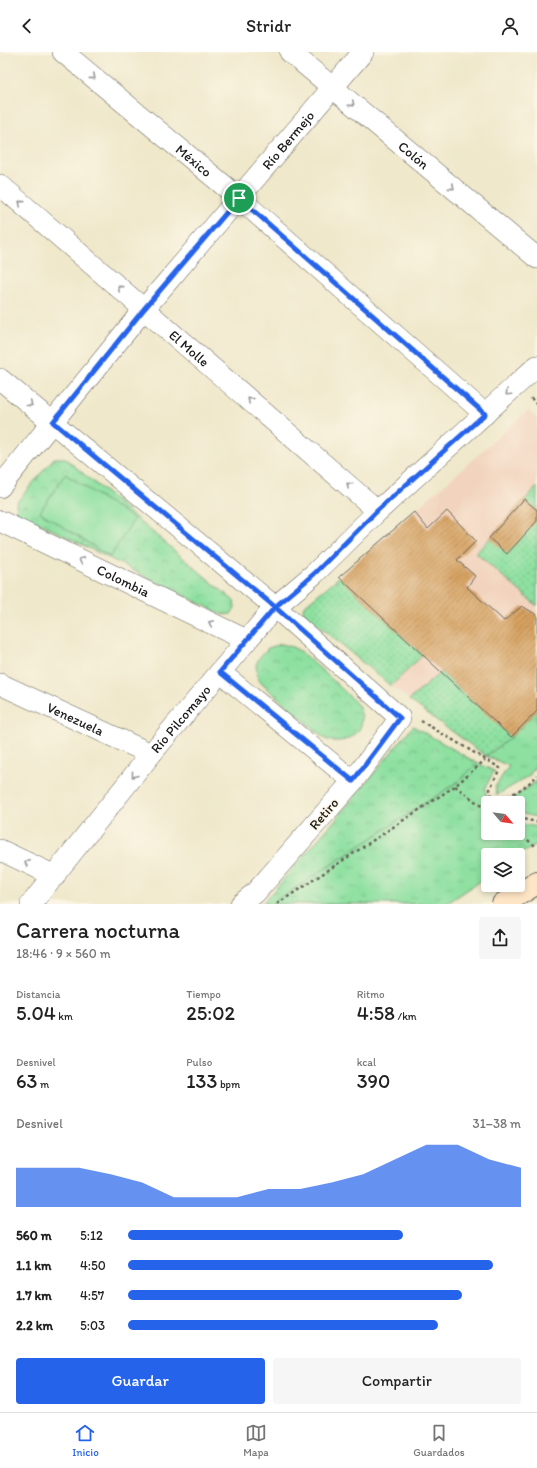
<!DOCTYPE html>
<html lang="es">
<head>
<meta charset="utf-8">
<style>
	body { margin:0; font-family:Itim,sans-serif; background:#f6f6f6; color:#222; height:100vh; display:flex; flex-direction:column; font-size:15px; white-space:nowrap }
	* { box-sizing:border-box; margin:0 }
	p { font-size:13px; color:#767676 }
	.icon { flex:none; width:22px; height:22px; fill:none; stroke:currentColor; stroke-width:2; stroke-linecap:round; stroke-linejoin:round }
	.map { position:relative; height:852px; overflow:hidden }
	.panel { display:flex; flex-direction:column; background:#fff; flex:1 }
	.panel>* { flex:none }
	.needle { width:26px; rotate:118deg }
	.tools { position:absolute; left:481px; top:744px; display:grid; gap:8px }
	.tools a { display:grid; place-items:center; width:44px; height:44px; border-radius:4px; background:#fff; box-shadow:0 2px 6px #0003; font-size:20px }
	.pin { position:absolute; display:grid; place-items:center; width:34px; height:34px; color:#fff; margin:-17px; border:2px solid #fff; border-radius:50%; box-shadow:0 1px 4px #0007 }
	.round { display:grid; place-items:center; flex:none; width:42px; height:42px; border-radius:4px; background:#f6f6f6 }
	.overview { display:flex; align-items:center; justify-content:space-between; height:68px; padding:0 16px }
	h1 { font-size:22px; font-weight:600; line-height:30px }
	.stats { display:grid; grid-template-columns:repeat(3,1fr); gap:6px; height:68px; padding:4px 16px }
	.stats div { display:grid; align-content:center }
	.stats b { font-size:20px; font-weight:600 }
	.stats small { font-size:11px; font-weight:400 }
	.stats p { font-size:11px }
	.chart { height:112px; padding:8px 16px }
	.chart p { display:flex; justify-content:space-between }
	.chart svg { width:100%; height:72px; margin-top:4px; fill:#2563eb; opacity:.7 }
	.primary-button { display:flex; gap:8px; margin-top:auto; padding:8px 16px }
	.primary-button a { flex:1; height:46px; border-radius:4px; background:#2563eb; color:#fff; font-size:16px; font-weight:600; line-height:46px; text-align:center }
	.primary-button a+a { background:#f6f6f6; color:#222 }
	ul { padding:0 16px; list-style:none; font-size:13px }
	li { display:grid; grid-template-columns:64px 48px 1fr; align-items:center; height:30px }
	li i { height:10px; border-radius:5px; background:#2563eb }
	header { display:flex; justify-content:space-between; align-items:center; height:52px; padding:0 16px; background:#fff; font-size:18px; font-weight:600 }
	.tabs { display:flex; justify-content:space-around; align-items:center; height:56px; border-top:1px solid #e0e0e0; background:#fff; font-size:11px; color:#767676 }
	.tabs a { display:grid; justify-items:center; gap:2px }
	.tabs .active { color:#2563eb }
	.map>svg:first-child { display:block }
	.built { fill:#f2d4be }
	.grass { fill:url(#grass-tufts); stroke:#547e5e }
	.park { fill:url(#park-crowns); stroke:#547e5e }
	.garden { fill:url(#garden-dots); stroke:#547e5e }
	.pitch { fill:#8de0a0; stroke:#547e5e }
	.building { fill:url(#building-hatch) }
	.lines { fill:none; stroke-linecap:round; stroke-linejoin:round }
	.street-casing { stroke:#666359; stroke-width:22 }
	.secondary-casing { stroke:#666359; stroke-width:24 }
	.path { stroke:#666359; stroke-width:2.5; stroke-dasharray:3 3; stroke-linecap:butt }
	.street { stroke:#fff; stroke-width:21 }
	.secondary { stroke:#fee5c5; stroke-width:22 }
	.oneway { stroke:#999 }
	.route-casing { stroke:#fff; stroke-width:8 }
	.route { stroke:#2563eb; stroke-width:5 }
	.labels { text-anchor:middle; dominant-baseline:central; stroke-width:3; stroke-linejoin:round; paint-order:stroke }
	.street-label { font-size:14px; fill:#1c1c1c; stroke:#fcf5e5 }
</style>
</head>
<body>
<header><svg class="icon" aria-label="back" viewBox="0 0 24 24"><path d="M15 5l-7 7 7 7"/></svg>Stridr<svg class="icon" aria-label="person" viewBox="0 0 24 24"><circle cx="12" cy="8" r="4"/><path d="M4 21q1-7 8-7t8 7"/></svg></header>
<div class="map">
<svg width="537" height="852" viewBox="0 0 537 852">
	<defs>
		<pattern id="grass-tufts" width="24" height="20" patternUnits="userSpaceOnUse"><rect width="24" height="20" fill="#8de0a0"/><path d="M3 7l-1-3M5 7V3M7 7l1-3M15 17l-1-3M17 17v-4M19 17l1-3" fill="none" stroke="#79c089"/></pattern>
		<pattern id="park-crowns" width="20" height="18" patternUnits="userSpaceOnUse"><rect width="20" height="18" fill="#8de0a0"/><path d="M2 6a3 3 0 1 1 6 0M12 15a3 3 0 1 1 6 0" fill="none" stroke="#79c089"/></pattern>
		<pattern id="garden-dots" width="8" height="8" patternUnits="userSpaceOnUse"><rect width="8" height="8" fill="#8de0a0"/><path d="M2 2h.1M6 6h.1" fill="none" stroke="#79c089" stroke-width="1.8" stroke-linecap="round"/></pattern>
		<pattern id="building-hatch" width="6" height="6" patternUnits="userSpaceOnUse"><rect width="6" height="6" fill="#d6a161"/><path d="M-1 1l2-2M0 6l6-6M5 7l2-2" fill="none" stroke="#ad824f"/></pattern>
	</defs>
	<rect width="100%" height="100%" fill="#fcf5e5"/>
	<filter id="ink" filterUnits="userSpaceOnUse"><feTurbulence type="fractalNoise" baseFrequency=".025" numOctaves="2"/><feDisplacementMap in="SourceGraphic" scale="8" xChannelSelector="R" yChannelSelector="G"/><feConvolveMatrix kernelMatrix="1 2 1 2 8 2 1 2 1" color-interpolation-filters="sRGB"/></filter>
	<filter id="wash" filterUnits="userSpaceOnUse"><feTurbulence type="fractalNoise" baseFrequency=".012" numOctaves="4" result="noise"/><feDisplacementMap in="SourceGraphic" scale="16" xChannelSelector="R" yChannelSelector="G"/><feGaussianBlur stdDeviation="0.9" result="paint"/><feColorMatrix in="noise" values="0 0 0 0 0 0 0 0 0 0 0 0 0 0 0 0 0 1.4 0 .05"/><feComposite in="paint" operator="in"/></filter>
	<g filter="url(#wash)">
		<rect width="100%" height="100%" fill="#efe8cb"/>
		<path class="built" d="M529,358l8,9v292l-26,26 -25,19 -77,-56 -105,-86 -1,-7 36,-30z"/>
		<path class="grass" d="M537,659v52l-8,13 -32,19 -2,-8 14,-21 -23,-10 25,-19z
			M477,711l17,8 -9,17 3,15v30h30v-10l19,4v17l-19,12 -30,-1v21l-42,28h-176l189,-123z
			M537,729v36l-19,-4v-10h-12z"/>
		<path class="park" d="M54,406h11l169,143 1,7 -4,6 -8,1 -206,-103 -1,-9z
			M281,592c6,1 12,3 17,6 9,6 57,50 61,57 11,24 -12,40 -34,32l-62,-54 -5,-6 -2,-14 3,-7 9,-10z
			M413,674l64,37 -18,18 -162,106 -27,17h-8l73,-84z"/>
		<path class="garden" d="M537,435v119l-61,-53z
			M339,525l84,78 -32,31 -87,-72 -1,-7z
			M441,620l70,65 -25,19 -77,-56z"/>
		<path class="pitch" d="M65,422l69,45 -24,38 -70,-45z"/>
		<g id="blocks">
			<path class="building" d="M524,447l13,11v11l-30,33 -18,-16z
				M447,459l29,30 -19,19 18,16 -8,11 37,34 18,-15 15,9v96l-26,26 -172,-160 75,-65 14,17z"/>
		</g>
	</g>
	<g filter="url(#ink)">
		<use href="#blocks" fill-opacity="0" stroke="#666359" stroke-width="1"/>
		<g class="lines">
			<defs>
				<g id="street">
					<path id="s1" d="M63,0l176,146 246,216"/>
					<path id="s2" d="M290,0l247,206"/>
					<path id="s3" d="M0,133l378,326"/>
					<path d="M0,327l275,228 125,111 -47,63 -98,112 -14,11"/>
					<path id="s4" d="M0,435l144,-178 219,-257"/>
					<path id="s5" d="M0,469l246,119"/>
					<path d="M220,620l133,109"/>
					<path id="s6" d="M0,632l151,70"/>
					<path d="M0,798l55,26"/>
					<path id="s7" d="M31,852l120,-150 124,-147 39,-33 64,-63 159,-145"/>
				</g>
				<path id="secondary" d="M503,852l34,-21"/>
			</defs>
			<use href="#street" class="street-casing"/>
			<use href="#secondary" class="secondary-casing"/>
			<path class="path" d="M531,346l6,7
				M421,669l79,47 -10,21 2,14
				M455,734l33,25
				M498,751c13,-9 29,-15 39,-28
				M518,766l19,4
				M518,781l19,14
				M277,852l178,-118 30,-26"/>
			<use href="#street" class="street"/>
			<use href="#secondary" class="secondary"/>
		</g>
		<defs><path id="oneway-chevron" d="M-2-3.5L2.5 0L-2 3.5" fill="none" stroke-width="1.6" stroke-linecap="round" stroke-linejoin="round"/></defs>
		<g class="oneway">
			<use href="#oneway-chevron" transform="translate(93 25) rotate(40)"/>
			<use href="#oneway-chevron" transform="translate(352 52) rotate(40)"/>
			<use href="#oneway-chevron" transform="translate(452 135) rotate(40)"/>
			<use href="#oneway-chevron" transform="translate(21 151) rotate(-139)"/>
			<use href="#oneway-chevron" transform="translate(120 236) rotate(-139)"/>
			<use href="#oneway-chevron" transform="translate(508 341) rotate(137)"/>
			<use href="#oneway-chevron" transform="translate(250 348) rotate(-139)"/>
			<use href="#oneway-chevron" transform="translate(30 352) rotate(39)"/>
			<use href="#oneway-chevron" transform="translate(349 433) rotate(-139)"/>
			<use href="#oneway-chevron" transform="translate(81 508) rotate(-154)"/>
			<use href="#oneway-chevron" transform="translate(211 571) rotate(-154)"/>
			<use href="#oneway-chevron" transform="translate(134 723) rotate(128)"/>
			<use href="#oneway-chevron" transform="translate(27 811) rotate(-155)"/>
		</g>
	</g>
	<g class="lines" filter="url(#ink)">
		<defs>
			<path id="route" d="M239,146l-95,111 -91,113 222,185 -55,65 133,109 47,-63 -125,-111 39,-33 64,-64 107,-96 -246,-216"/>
		</defs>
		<use href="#route" class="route-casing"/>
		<use href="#route" class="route"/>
	</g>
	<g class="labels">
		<g class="street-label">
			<text stroke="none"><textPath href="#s4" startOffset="451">Río Bermejo</textPath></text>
			<text stroke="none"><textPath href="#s2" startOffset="161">Colón</textPath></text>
			<text stroke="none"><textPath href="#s1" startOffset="170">México</textPath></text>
			<text stroke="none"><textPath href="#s3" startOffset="250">El Molle</textPath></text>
			<text stroke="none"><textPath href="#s5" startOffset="137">Colombia</textPath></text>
			<text stroke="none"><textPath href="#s6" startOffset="83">Venezuela</textPath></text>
			<text stroke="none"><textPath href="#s7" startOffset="238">Río Pilcomayo</textPath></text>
			<text transform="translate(324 762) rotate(-49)">Retiro</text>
		</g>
	</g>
</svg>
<div class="tools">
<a><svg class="needle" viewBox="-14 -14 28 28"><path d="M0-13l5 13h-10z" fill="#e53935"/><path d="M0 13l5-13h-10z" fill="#767676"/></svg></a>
<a><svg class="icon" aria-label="layers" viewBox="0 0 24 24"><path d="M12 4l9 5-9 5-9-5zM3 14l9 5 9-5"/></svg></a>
</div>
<div class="pin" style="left:239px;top:146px;background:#1e9e55"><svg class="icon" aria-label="arrive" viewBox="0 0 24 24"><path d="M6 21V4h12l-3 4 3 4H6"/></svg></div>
</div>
<section class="panel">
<div class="overview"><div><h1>Carrera nocturna</h1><p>18:46 · 9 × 560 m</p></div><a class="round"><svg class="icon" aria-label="share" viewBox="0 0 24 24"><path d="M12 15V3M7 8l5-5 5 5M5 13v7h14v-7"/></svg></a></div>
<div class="stats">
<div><p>Distancia</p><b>5.04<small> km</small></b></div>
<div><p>Tiempo</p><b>25:02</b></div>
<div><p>Ritmo</p><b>4:58<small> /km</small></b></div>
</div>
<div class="stats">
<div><p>Desnivel</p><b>63<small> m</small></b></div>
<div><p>Pulso</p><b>133<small> bpm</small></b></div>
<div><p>kcal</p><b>390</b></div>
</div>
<div class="chart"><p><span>Desnivel</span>31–38 m</p>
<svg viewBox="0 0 160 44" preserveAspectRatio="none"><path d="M0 44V20L10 20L20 20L30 24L40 29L50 38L60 38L70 38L80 33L90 33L100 29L110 24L120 15L130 6L140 6L150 15L160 20V44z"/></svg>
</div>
<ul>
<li><b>560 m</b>5:12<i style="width:70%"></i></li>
<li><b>1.1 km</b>4:50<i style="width:93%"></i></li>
<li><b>1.7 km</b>4:57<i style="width:85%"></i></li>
<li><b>2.2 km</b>5:03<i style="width:79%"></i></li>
</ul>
<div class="primary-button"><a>Guardar</a><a>Compartir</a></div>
</section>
<nav class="tabs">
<a class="active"><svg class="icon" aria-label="home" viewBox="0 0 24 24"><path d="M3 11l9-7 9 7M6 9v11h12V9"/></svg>Inicio</a>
<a><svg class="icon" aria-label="map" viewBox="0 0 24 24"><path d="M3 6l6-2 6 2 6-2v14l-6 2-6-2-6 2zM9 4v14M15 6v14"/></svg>Mapa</a>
<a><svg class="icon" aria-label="saved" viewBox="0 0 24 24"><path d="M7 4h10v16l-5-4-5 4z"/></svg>Guardados</a>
</nav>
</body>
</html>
